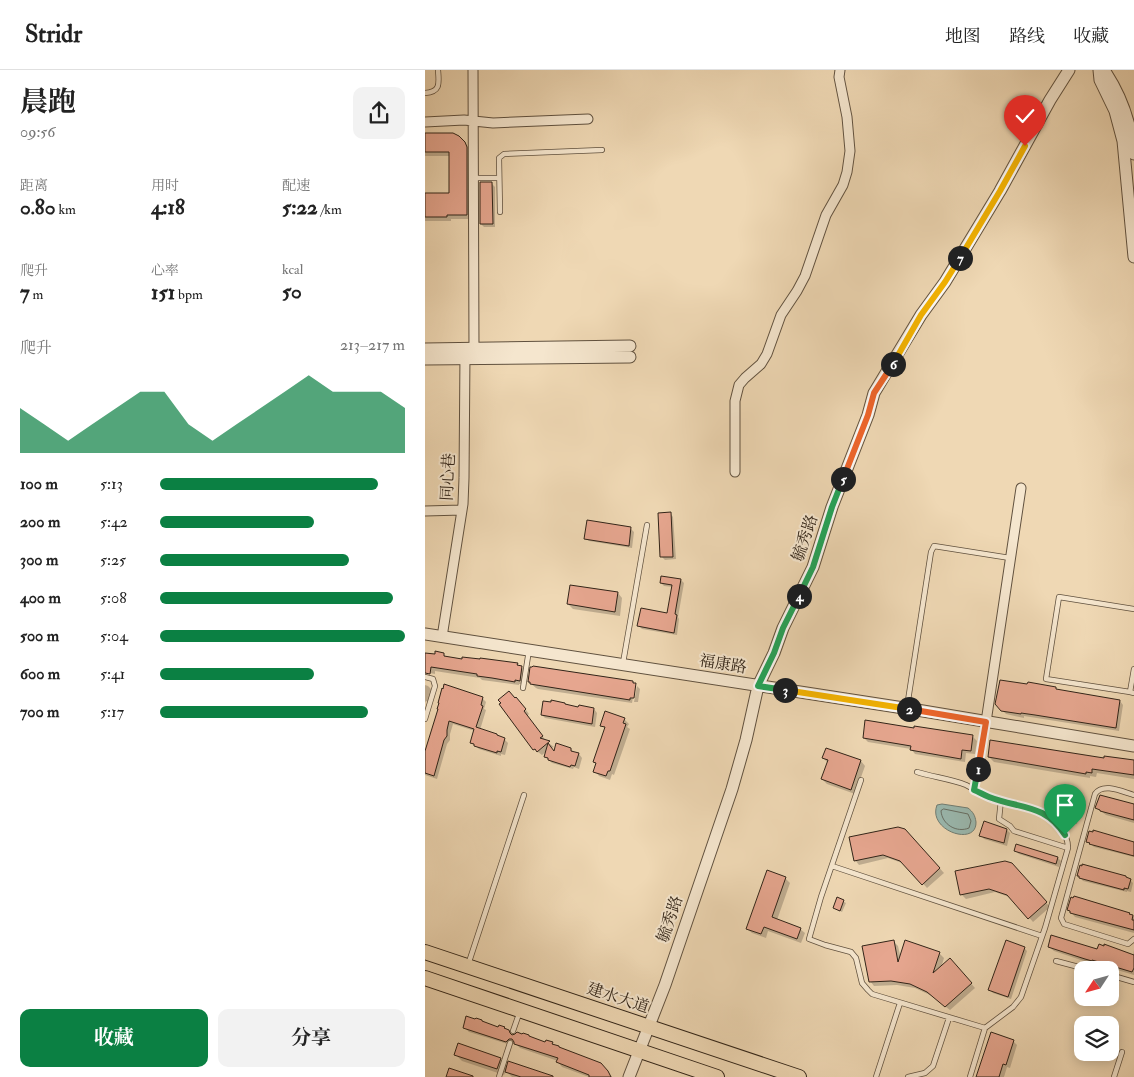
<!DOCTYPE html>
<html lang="zh">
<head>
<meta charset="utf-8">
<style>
	body { margin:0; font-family:"IM FELL Double Pica","Noto Serif SC",serif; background:#f2f2f2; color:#222; height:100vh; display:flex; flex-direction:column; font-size:19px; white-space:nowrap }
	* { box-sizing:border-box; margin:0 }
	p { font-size:16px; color:#767676 }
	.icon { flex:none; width:28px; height:28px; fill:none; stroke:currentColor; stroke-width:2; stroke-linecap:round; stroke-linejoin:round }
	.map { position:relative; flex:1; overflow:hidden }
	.drawer { display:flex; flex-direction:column; background:#fff; width:425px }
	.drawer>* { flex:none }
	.needle { width:32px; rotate:234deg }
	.controls { position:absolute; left:649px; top:891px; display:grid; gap:10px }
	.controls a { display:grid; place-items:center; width:45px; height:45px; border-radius:10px; background:#fff; box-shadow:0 2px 12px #0003; font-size:25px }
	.pin { position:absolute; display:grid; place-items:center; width:42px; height:42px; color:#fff; margin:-51px -21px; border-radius:50% 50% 50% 0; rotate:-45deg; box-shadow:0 0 5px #0007 }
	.pin .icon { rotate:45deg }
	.km { position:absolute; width:25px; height:25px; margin:-12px; border-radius:50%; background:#222; color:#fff; font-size:14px; line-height:25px; text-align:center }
	.round { display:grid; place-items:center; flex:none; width:52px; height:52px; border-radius:10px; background:#f2f2f2 }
	.headline { display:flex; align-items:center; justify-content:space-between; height:85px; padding:0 20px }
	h1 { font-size:28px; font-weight:700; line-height:38px }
	.figures { display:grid; grid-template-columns:repeat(3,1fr); gap:8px; height:85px; padding:5px 20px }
	.figures div { display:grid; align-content:center }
	.figures b { font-size:21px; font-weight:700 }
	.figures small { font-size:14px; font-weight:400 }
	.figures p { font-size:14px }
	.chart { height:140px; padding:10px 20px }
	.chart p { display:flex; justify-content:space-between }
	.chart svg { width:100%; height:90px; margin-top:5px; fill:#0b8043; opacity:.7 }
	.primary-button { display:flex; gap:10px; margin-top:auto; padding:10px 20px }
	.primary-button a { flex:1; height:58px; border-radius:10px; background:#0b8043; color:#fff; font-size:20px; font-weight:700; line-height:58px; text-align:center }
	.primary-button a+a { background:#f2f2f2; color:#222 }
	ul { padding:0 20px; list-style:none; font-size:16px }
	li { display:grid; grid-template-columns:80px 60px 1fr; align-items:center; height:38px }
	li i { height:12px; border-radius:6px; background:#0b8043 }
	header { display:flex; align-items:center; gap:30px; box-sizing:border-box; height:70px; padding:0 25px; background:#fff; border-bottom:1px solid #e0e0e0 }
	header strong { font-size:24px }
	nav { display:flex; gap:28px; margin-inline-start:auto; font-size:18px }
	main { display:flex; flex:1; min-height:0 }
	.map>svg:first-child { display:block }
	.water { fill:#9ab9b0; stroke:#707d73 }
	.shadow { fill:#0003 }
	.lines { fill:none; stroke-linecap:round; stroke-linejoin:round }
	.shore { stroke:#666e64; stroke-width:1 }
	.building { fill:#e6a68f; stroke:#312418 }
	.service-casing { stroke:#60513f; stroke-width:6 }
	.minor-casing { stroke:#60513f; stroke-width:11 }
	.tertiary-casing { stroke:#60513f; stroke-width:13 }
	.primary-casing { stroke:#312418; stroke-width:16 }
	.service { stroke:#f5e6ce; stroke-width:4.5 }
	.minor { stroke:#f5e6ce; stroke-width:9 }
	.tertiary { stroke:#f5e6ce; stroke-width:11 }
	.primary { stroke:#efd8b4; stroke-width:14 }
	.split-1-casing { stroke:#fff; stroke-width:10 }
	.split-2-casing { stroke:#fff; stroke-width:10 }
	.split-3-casing { stroke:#fff; stroke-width:10 }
	.split-4-casing { stroke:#fff; stroke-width:10 }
	.split-5-casing { stroke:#fff; stroke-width:10 }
	.split-6-casing { stroke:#fff; stroke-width:10 }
	.split-7-casing { stroke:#fff; stroke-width:10 }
	.split-8-casing { stroke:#fff; stroke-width:10 }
	.split-1 { stroke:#22a559; stroke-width:6 }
	.split-2 { stroke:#f0652b; stroke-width:6 }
	.split-3 { stroke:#f5b400; stroke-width:6 }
	.split-4 { stroke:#22a559; stroke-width:6 }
	.split-5 { stroke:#22a559; stroke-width:6 }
	.split-6 { stroke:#f0652b; stroke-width:6 }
	.split-7 { stroke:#f5b400; stroke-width:6 }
	.split-8 { stroke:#f5b400; stroke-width:6 }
	.labels { text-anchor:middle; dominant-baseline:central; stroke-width:4; stroke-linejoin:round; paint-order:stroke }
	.street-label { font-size:16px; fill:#312418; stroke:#f5e6ce }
</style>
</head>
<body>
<header>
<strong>Stridr</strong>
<nav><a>地图</a><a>路线</a><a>收藏</a></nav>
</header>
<main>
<section class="drawer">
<div class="headline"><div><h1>晨跑</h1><p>09:56</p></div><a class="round"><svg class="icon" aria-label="share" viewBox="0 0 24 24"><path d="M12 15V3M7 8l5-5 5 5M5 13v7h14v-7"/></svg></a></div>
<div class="figures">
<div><p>距离</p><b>0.80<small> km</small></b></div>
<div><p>用时</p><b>4:18</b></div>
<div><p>配速</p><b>5:22<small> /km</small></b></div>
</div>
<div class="figures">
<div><p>爬升</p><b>7<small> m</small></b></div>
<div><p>心率</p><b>151<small> bpm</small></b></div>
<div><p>kcal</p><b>50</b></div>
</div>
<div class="chart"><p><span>爬升</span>213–217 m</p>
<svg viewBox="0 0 160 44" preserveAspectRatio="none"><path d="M0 44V22L10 30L20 38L30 30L40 22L50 14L60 14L70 30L80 38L90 30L100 22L110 14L120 6L130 14L140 14L150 14L160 22V44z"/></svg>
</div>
<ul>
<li><b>100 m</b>5:13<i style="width:89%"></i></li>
<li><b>200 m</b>5:42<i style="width:63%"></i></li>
<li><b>300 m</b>5:25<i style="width:77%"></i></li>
<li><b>400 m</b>5:08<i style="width:95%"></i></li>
<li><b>500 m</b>5:04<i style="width:100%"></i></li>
<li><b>600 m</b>5:41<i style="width:63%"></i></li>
<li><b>700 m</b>5:17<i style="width:85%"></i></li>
</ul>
<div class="primary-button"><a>收藏</a><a>分享</a></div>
</section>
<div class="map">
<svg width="709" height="1007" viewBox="0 0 709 1007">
	<rect width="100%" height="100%" fill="#efd8b4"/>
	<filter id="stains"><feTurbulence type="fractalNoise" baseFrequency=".004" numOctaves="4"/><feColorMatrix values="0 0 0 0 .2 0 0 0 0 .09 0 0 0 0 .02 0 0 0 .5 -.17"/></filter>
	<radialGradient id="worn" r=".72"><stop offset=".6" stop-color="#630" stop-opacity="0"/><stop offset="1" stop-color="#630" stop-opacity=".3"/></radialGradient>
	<path class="water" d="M517,734l26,4c5,4 7,7 8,14 1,25 -49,9 -39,-17z"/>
	<path class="shadow" d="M0,64l41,10 5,8v67h-20v2h-26v-27h25v-38h-25z
		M66,113l4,4v40h-11l-3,-3z
		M245,443l3,4 3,42 -11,1 -3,-3z
		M206,459l3,3 -2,16 -43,-7 -4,-3z
		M237,507l19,3 3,3 -6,34 1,2 -2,16 -35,-6 -3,-3 29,-12 5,-27 -9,-1 -3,-3z
		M193,523l4,5 -2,18 -47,-7 -5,-5z
		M0,584h18l4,4 70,6 9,7 -2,13h-5v1l-37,-5 -2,-2 -45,-7v3l-10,-2z
		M104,612h104l2,3 -3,18 -94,-14 -2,-1z
		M0,615l3,1 4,4 -2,12 -4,-1 -1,2z
		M212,616l3,3 -2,13h-4z
		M630,618l3,3 62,10 3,4 -4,26 -95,-15v2l-18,-4 -4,-4z
		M89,627l7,6 8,11 -2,2 20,26 7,5 -3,1 4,4 16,-3 3,4 5,1 3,4 -3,11 -5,-2 -1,2 -21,-6 -6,-6 1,-6 -5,4 -8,-6z
		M57,628l4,4 -2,7 2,1 -6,20 24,9 4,4 -3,12 -4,-1v2l-22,-7 -7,-6 3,-12 -22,-7 -3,10v6l-3,4 -10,35 -12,-4v-21l15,-44z
		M141,636l28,3 3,4 -2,14 -50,-9 -3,-3z
		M199,649l5,5 -2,3 3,2 -16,46 -2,-1 -2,6 -11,-4 -4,-5 2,-7 -2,-2 11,-33 -4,-4z
		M548,667l4,4 -2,13 -9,-1 -1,9 -50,-8 -4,-5 -43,-7 -4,-4z
		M401,679l35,12 4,5 -10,28 -28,-10 -5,-5 6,-16 -5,-5z
		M564,687l116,2 29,2v18l-37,-6 -1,4 -6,-1v2l-96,-16z
		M652,735l3,3 -3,16 -16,-3 -6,-6z
		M709,735v18l-28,-8 -9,-7z
		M582,760l3,3 -3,13 -23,-7 -3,-4z
		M485,765l34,38 -17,15 -22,-24 -17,-6 -29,7 -4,-5z
		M663,771l46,2v14l-40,-10z
		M590,781l43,7 3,3 -2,6 -40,-13z
		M591,799l34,38 -17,15 -21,-24 -17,-6 -29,7 -5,-5z
		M653,805l52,5 3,3 -2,9 -4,-1v1l-44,-11z
		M360,808l5,5 -13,37 23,9 5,4 -4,10 -33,-12 -2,7 -14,-5 -5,-4z
		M413,829l8,4 -4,9 -8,-4z
		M644,840l60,4 5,2v17l-59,-16z
		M469,872l4,4 3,13 38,-6 5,5 -3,10 13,-4 21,24 -25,22 -18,-14 -17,-8 -18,-3 -23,1 -4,-5z
		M624,877l49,3 35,6 1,-6v25l-37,-11 -1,1 -42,-14z
		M599,878l3,3 -16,48 -18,-6 -3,-3z
		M74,956l5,2 9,8 18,3 15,4h6l3,3 45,18 9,9 3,4h-23l-27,-10 -4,-5v-1l-38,-13 -5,-5 -4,2 -42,-13 -5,-5 35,1z
		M588,971l4,4 -7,23 -3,-1 -3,10h-26z
		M30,984l45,5 8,7 42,11h-38l-6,-6 -2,4 -42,-14z"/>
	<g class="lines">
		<path class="shore" d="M519,739l24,5 3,7 -2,7c-12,5 -27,-3 -28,-17z"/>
	</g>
	<path class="building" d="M0,63h28l6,3 6,6 2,5v68h-20v2h-22v-24h24v-41h-24z
		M55,112h12l1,42h-13z
		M246,442l2,45h-13l-2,-44z
		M162,450l44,7 -2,19 -45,-7z
		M236,506l20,3 -6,35 2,1 -3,18 -37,-7 4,-18 26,5 5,-28 -12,-2z
		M145,515l48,7 -3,20 -48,-8z
		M10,581l9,2v3l18,3v-2l18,2v-1l38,5 -1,2 5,1 -2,15 -5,-1v2l-23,-4 -15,-2v-2l-46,-7 -1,7 -5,-1v-20l10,1z
		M108,596l100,15v2h3l-2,15h-4v2l-100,-16v-2h-2l2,-15h2z
		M575,610l27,4 1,-2 28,5v2l64,11 -4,28 -81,-13 -14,-2v1l-20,-3 -6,-7z
		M19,614l39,13 -2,8 2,1 -7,21 21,7v1l8,3 -4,14 -4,-1v2l-23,-7v-2l-4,-1 4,-14 -25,-8 -2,9v6l-3,4 -10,36 -9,-3v-22l13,-42h-1l2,-6h-1l4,-15 1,1z
		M84,621l6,7 1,-1 10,12 -2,2 19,25 -3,2 10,3 -13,11 -2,-3 -2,1 -34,-46 2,-1 -3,-3z
		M126,630l14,3v1l13,3 1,-2 15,3 -2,16 -51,-9 2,-14 8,1z
		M180,641l20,7 -2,5 3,1 -16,47h-2l-2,5 -13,-4 3,-9 -3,-1 12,-35 -5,-1z
		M440,650l49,8v-2l59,9 -2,16 -9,-1 -1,9 -51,-9 1,-4 -48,-8z
		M565,670l114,18v-2l30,4v15l-42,-6v4l-6,-1v2l-98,-17z
		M123,673l6,8 2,-8 15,5v3l8,2 -4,13 -4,-1 -1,2 -22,-7v-2l-4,-1z
		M401,678l35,12 -10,30 -30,-11 7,-19 -6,-2z
		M675,725l34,9v16l-34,-9v-1l-5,-2z
		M632,730l20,3 -3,18 -18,-3 -2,-2z
		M559,751l23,8 -3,14 -25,-7z
		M473,757l7,2 35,39 -18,17 -22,-24 -17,-6 -29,6 -5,-24z
		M668,760l41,12v14l-45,-12 1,-1 -4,-1 3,-11 4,1z
		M591,774l42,13 -2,7 -42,-13z
		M580,791l7,2 35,39 -19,17 -21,-24 -18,-6 -29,6 -5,-24z
		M657,794l44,12v1l5,2 -3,10 -4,-1v2l-45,-12v-2h-2l3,-11 2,1z
		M342,800l19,7 -14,40 29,11 -4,11 -33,-12 -3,7 -15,-5z
		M649,826l56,17 -1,1 4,1 -1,5h2v10l-64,-17v-2l-3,-1 4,-13 2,1z
		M412,827l7,3 -4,11 -7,-3z
		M626,865l46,14 2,-5 5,2v-2l30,11v13l-2,4 -40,-12v1l-7,-2 -37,-12z
		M469,870l4,22 7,-22 35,12 -7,21 17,-15 22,25 -27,24 -18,-15 -17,-8 -19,-3 -22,1 -7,-36z
		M581,870l19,7 -17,50 -20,-7z
		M41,946l9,3 1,-1 6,2v1l16,6 1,-2 6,2 -1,1 5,2 1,3 2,2 3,-1 2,-2 5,2 1,-1 6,2v1l16,6 1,-2 7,2 -1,2 7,2v1l42,16 7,8 3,6h-22v-2l-33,-13 2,-4 -44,-14v-2l-2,-3h-3l-3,3 -43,-14z
		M566,962l23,8 -8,25 -3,-1 -4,13h-23z
		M33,973l43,15 -4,11 -43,-14z
		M83,991l45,15v1h-32l-16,-5z
		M24,998l24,8v1h-27z"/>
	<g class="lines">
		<defs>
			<path id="service" d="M0,23c16,-1 14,-10 13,-23
				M48,108h26
				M75,142l-1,-54 5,-4 98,-4
				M198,593l24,-138
				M709,599l-4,23 4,1
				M0,607l8,2 2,7 -10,33
				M98,618l6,-38
				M705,622l-84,-13 13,-82 75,12
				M482,637l24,-155 3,-6 76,12
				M492,702c16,5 34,7 49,13 8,4 16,9 24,12 28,10 48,6 70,30 5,6 8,12 8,21l-23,80 -24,69 -8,10 -28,21 -15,49
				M436,710l-40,117 -12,42 16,6 26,7 5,6 6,25 6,7 4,4 113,34
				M549,720l12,-68
				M709,725c-11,-3 -31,-13 -39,-1l-34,124 3,6 64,20 6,-5
				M576,730l-2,19 11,7 4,5 54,17
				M407,796l210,70
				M631,891l34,9
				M43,895l56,-170
				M685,905l24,7
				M88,961l7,-20
				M74,1007l11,-34
				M451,1007l24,-74
				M483,1007l17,-4 8,-7 16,-48
				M689,1007l8,-25"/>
			<path id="minor" d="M48,0l1,278
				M0,52l39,-2 29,3 95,-4
				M310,402v-71l4,-16 6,-7 16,-14 6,-10 14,-39 16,-24 8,-15 21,-61 17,-30 4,-13 3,-21 -3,-34 -8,-40 1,-7
				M0,441l37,-1
				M17,567l21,-133 1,-26 1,-125
				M561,652l35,-234"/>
			<path id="tertiary" d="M674,0l1,10 15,31 8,30 11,116
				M679,0c17,25 27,54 30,84
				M0,279l205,-3
				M0,289l205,-2
				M0,564l498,77 211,35
				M204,1007l36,-92 67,-196 14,-49 12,-54 16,-33 9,-25 30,-61 19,-60 36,-92 6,-22 47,-78 24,-33 55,-91 50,-91 19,-30"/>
			<path id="primary" d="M0,882l374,125
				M0,908l292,99"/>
		</defs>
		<use href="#service" class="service-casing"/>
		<use href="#minor" class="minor-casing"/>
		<use href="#tertiary" class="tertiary-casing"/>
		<use href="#primary" class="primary-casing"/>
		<use href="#service" class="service"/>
		<use href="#minor" class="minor"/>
		<use href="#tertiary" class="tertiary"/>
		<use href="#primary" class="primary"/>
	</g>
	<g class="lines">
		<defs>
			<path id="split-1" d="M553,699l-4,21c5,2 10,5 15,7 30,12 56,6 76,38"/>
			<path id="split-2" d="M484,639l77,13 -8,47"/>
			<path id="split-3" d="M360,620l124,19"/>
			<path id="split-4" d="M360,620l-27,-4 16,-33 9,-25 16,-32"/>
			<path id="split-5" d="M374,526l14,-29 19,-60 11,-28"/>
			<path id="split-6" d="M418,409l25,-64 6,-22 19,-29"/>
			<path id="split-7" d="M468,294l28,-49 24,-33 15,-24"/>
			<path id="split-8" d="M535,188l40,-67 25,-45"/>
		</defs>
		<use href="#split-1" class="split-1-casing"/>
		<use href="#split-2" class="split-2-casing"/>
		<use href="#split-3" class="split-3-casing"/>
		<use href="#split-4" class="split-4-casing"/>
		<use href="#split-5" class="split-5-casing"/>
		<use href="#split-6" class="split-6-casing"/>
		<use href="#split-7" class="split-7-casing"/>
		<use href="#split-8" class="split-8-casing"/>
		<use href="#split-1" class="split-1"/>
		<use href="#split-2" class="split-2"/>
		<use href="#split-3" class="split-3"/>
		<use href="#split-4" class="split-4"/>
		<use href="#split-5" class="split-5"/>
		<use href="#split-6" class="split-6"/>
		<use href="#split-7" class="split-7"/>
		<use href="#split-8" class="split-8"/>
	</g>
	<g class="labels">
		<g class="street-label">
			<text transform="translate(23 407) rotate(-87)">同心巷</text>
			<text transform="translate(380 468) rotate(-71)">毓秀路</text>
			<text transform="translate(298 594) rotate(9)">福康路</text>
			<text transform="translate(245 849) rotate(-71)">毓秀路</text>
			<text transform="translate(193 928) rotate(18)">建水大道</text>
		</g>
	</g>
	<rect width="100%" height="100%" filter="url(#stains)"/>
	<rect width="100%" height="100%" fill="url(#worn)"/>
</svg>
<div class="controls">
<a><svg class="needle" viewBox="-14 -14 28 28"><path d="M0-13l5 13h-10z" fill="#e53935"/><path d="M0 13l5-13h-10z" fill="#767676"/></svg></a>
<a><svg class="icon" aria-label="layers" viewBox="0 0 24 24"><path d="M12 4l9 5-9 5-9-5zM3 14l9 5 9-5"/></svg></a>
</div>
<div class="pin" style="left:640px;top:765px;background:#1e9e55"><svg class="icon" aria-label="arrive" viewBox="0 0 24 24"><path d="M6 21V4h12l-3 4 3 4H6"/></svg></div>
<div class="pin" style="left:600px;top:76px;background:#d93025"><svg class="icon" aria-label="check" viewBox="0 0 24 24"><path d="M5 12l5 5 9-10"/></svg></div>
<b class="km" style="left:553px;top:699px">1</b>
<b class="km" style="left:484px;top:639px">2</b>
<b class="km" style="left:360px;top:620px">3</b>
<b class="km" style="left:374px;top:526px">4</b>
<b class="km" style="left:418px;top:409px">5</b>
<b class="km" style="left:468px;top:294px">6</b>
<b class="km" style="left:535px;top:188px">7</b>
</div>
</main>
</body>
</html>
